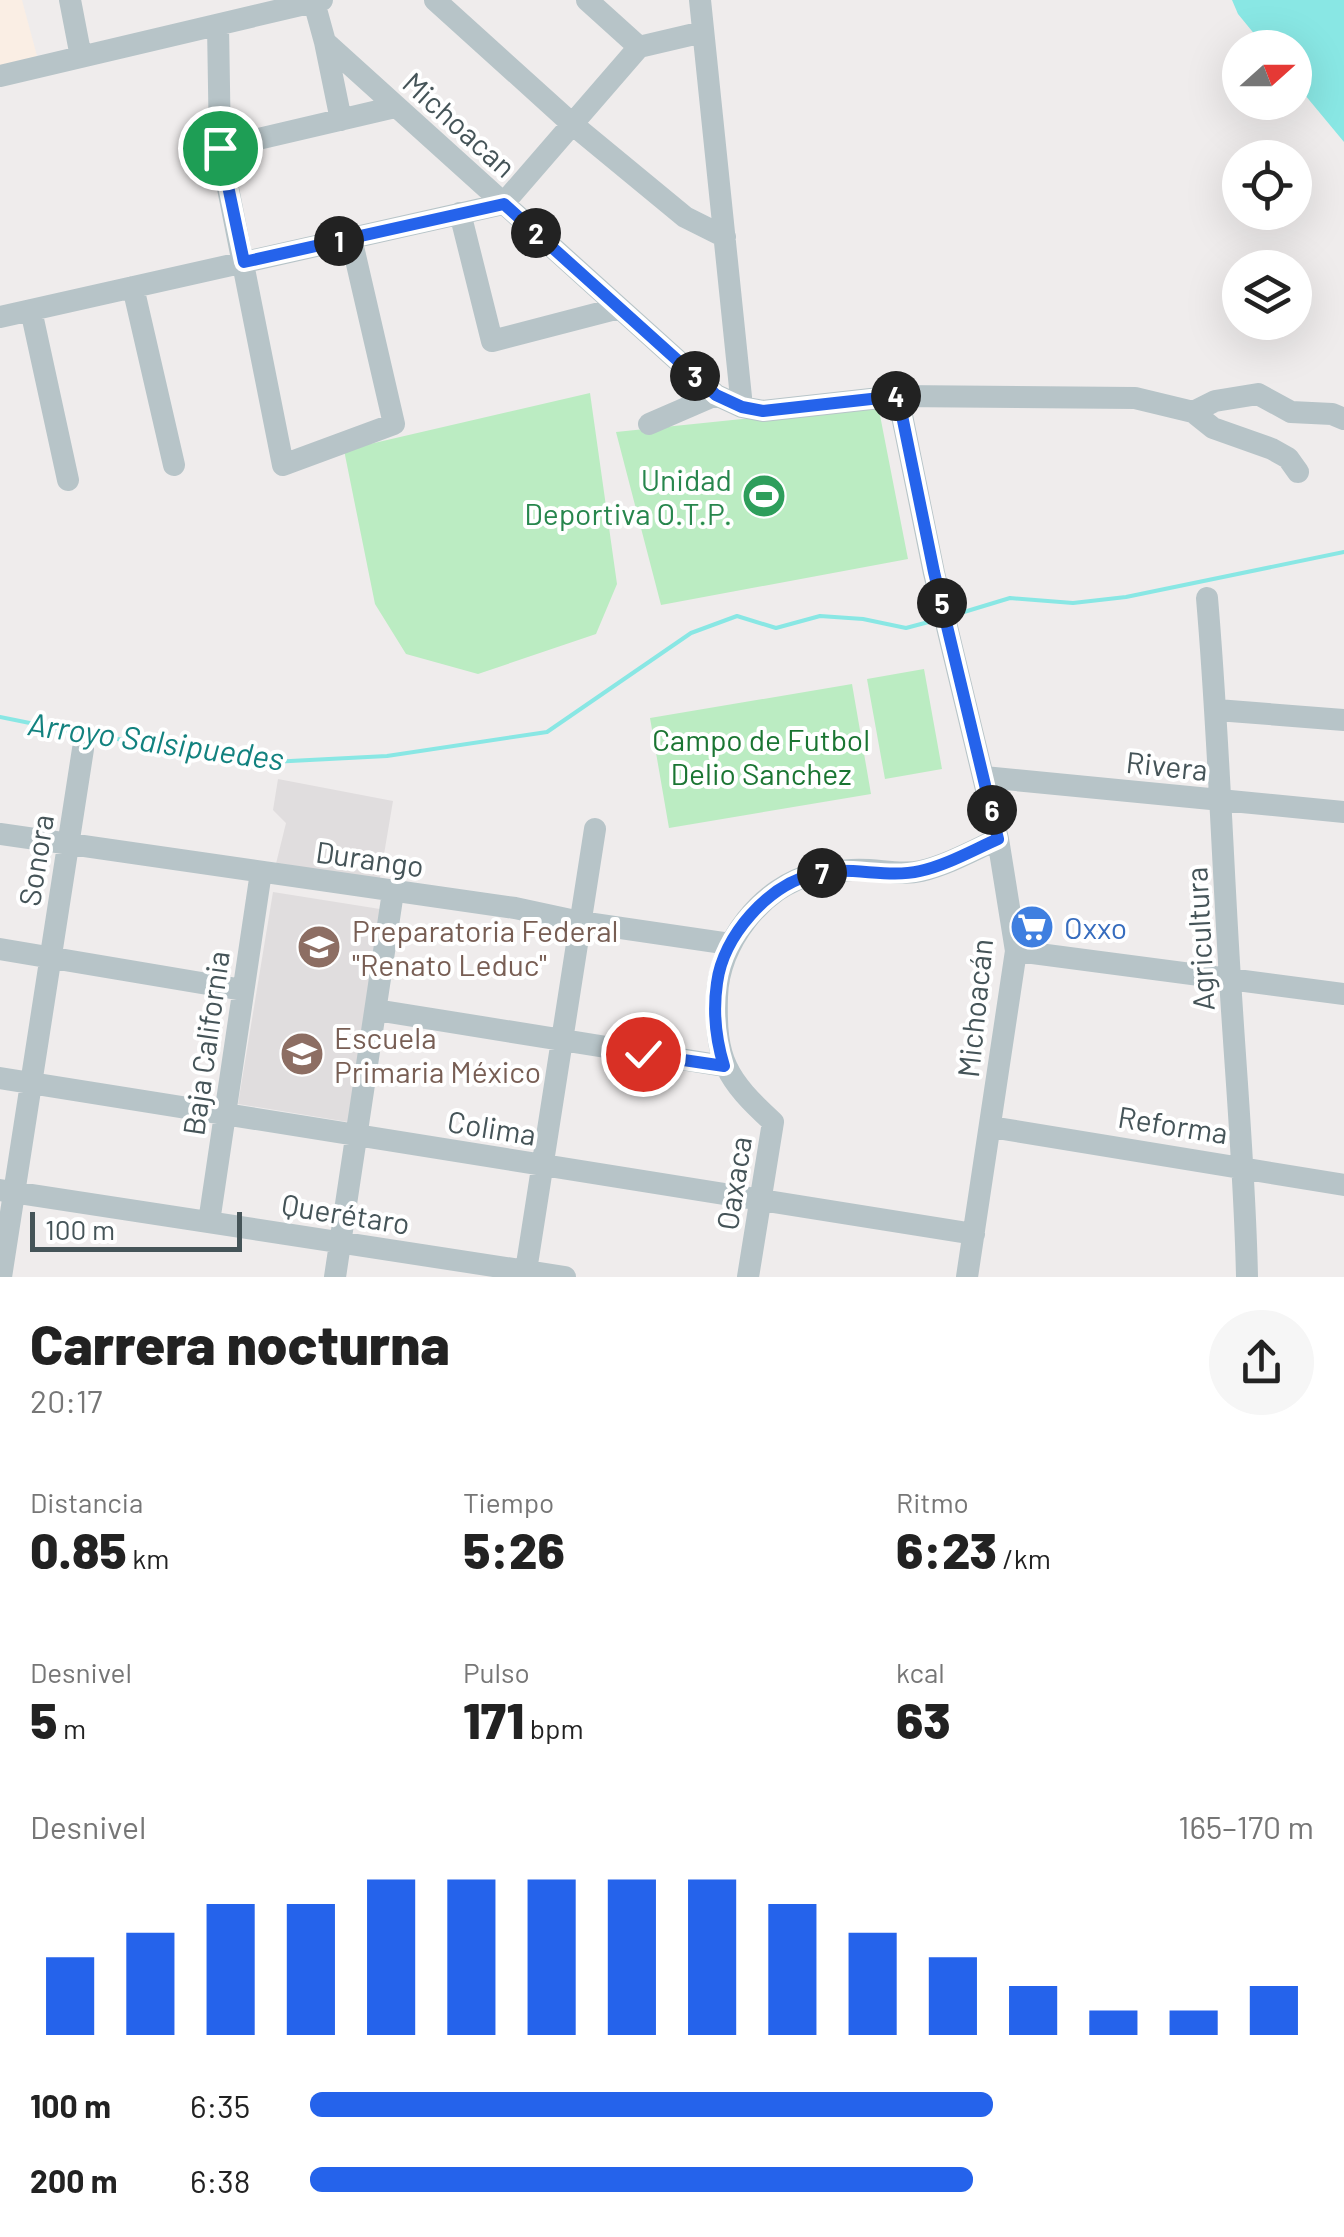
<!DOCTYPE html>
<html lang="es">
<head>
<meta charset="utf-8">
<style>
	body { margin:0; font-family:Barlow,sans-serif; background:#f6f6f6; color:#222; height:100vh; display:flex; flex-direction:column; font-size:38px; white-space:nowrap }
	* { box-sizing:border-box; margin:0 }
	p { font-size:32px; color:#767676 }
	.icon { flex:none; width:55px; height:55px; fill:none; stroke:currentColor; stroke-width:2; stroke-linecap:round; stroke-linejoin:round }
	.map { position:relative; height:1277px; overflow:hidden }
	.drawer { display:flex; flex-direction:column; background:#fff; flex:1 }
	.drawer>* { flex:none }
	.needle { width:65px; rotate:69deg }
	.controls { position:absolute; left:1222px; top:30px; display:grid; gap:20px }
	.controls a { display:grid; place-items:center; width:90px; height:90px; border-radius:50%; background:#fff; box-shadow:0 10px 40px #0002; font-size:50px }
	.scale { position:absolute; left:30px; bottom:25px; width:212px; box-sizing:border-box; padding-left:10px; border:5px solid #455458; border-top:0; font-size:28px; line-height:35px; white-space:nowrap; color:#455458; -webkit-text-stroke:8px #fff; paint-order:stroke }
	.pin { position:absolute; display:grid; place-items:center; width:85px; height:85px; color:#fff; margin:-42px; border:5px solid #fff; border-radius:50%; box-shadow:0 2px 10px #0007 }
	.km { position:absolute; width:50px; height:50px; margin:-25px; border-radius:50%; background:#222; color:#fff; font-size:28px; line-height:50px; text-align:center }
	.round { display:grid; place-items:center; flex:none; width:105px; height:105px; border-radius:52px; background:#f6f6f6 }
	.overview { display:flex; align-items:center; justify-content:space-between; height:170px; padding:0 30px }
	h1 { font-size:55px; font-weight:800; line-height:75px }
	.stats { display:grid; grid-template-columns:repeat(3,1fr); gap:15px; height:170px; padding:10px 30px }
	.stats div { display:grid; align-content:center }
	.stats b { font-size:50px; font-weight:800 }
	.stats small { font-size:28px; font-weight:400 }
	.stats p { font-size:28px }
	.chart { height:280px; padding:20px 30px }
	.chart p { display:flex; justify-content:space-between }
	.chart svg { width:100%; height:180px; margin-top:10px; stroke:#2563eb; stroke-width:6 }
	ul { padding:0 30px; list-style:none; font-size:32px }
	li { display:grid; grid-template-columns:160px 120px 1fr; align-items:center; height:75px }
	li i { height:25px; border-radius:12px; background:#2563eb }
	.map>svg:first-child { display:block }
	.commercial { fill:#faeee4 }
	.education { fill:#e0ddde }
	.green { fill:#bbecc2 }
	.water { fill:#89e7e4 }
	.lines { fill:none; stroke-linecap:round; stroke-linejoin:round }
	.stream { stroke:#89e7e4; stroke-width:4 }
	.minor { stroke:#b7c4c8; stroke-width:22 }
	.route-casing { stroke:#fff; stroke-width:20 }
	.route { stroke:#2563eb; stroke-width:12 }
	.labels { text-anchor:middle; dominant-baseline:central; stroke-width:8; stroke-linejoin:round; paint-order:stroke }
	.street-label { font-size:30px; fill:#455458; stroke:#fff }
	.leisure-label { font-size:30px; fill:#27864d; stroke:#fff; text-anchor:end }
	.park-label { font-size:30px; fill:#1a7532; stroke:#fff }
	.shop-label { font-size:30px; fill:#366cbe; stroke:#fff; text-anchor:start }
	.education-label { font-size:30px; fill:#785e54; stroke:#fff; text-anchor:start }
	.water-label { font-size:32px; font-style:italic; fill:#12827f; stroke:#fff }
</style>
</head>
<body>
<div class="map">
<svg width="1344" height="1277" viewBox="0 0 1344 1277">
	<rect width="100%" height="100%" fill="#efecec"/>
	<path class="commercial" d="M0,0h22l15,56 -37,10z"/>
	<path class="education" d="M278,779l115,22 -13,77 -109,6 15,-61 -13,-13z
		M273,892l107,17 -32,213 -110,-18z"/>
	<path class="green" d="M590,393l27,191 -21,50 -118,40 -72,-20 -31,-50 -31,-154z
		M878,405l30,154 -247,46 -45,-173z
		M924,669l18,100 -57,10 -18,-100z
		M852,684l19,110 -202,34 -19,-110z"/>
	<path class="water" d="M1232,0h112v142l-49,-59v-35l-30,-1 -27,-33z"/>
	<g class="lines">
		<path class="stream" d="M954,615l56,-17 63,5 53,-6 218,-45
			M0,717l84,17 187,28 116,-6 160,-24 144,-99 46,-17 39,12 44,-12 43,3 43,9 30,-8"/>
		<path class="minor" d="M70,0l11,57
			M435,0l136,123 114,94 40,20
			M587,0l52,47
			M700,0l42,407
			M314,2l11,40 391,353 26,12 21,4 135,-15 237,2 58,14 20,16 59,21 16,9 10,14
			M218,25l2,123 63,317 111,-41 -43,-186
			M325,42l16,78
			M0,76l322,-76
			M220,148l175,-41
			M460,213l32,128 127,-33
			M133,287l41,178
			M31,310l37,170
			M0,317l503,-113 136,-157 64,-15
			M898,396l36,177 64,266 18,112 -49,326
			M1193,412l22,-11 43,-7 33,18 41,2 12,5
			M649,424l67,-29
			M1207,598c11,127 15,254 23,381 6,100 15,198 17,298
			M1217,710l127,10
			M984,777l360,35
			M0,834l515,74 65,14 150,22
			M0,949l243,41
			M1016,951l328,43
			M376,1010l348,56
			M0,1078l974,156
			M991,1127l353,58
			M0,1190l565,87
			M209,1222l52,-350
			M1,1277l82,-528
			M335,1277l58,-385
			M525,1277l70,-448
			M748,1277l25,-155c-47,-43 -58,-62 -56,-125 1,-53 45,-111 97,-123 12,-3 26,-3 38,-4 23,-2 47,6 69,1 26,-6 53,-21 77,-32"/>
	</g>
	<g class="lines">
		<defs>
			<path id="route" d="M220,148l24,114 260,-58 212,191 26,12 21,4 135,-15 36,176 64,267c-25,11 -51,26 -78,32 -34,8 -71,-6 -106,3 -46,11 -91,62 -97,109 -4,27 -1,57 7,83l-81,-12"/>
		</defs>
		<use href="#route" class="route-casing"/>
		<use href="#route" class="route"/>
	</g>
	<defs>
		<symbol id="stadium-disc" viewBox="-11 -11 22 22"><circle r="9.5" fill="#2e9e5b" stroke="#fff"/><path d="M0-5a6.5 5 0 1 0 0 10a6.5 5 0 1 0 0-10ZM-3.5-1.8h7v3.6h-7Z" fill="#fff"/></symbol>
		<symbol id="supermarket-disc" viewBox="-11 -11 22 22"><circle r="9.5" fill="#3f7fe0" stroke="#fff"/><path d="M-6-5.5h2.5l.6 2H6L4.5 2H-2.5L-4.4-4H-6ZM-1.5 3.2a1.3 1.3 0 1 0 .1 0ZM3 3.2a1.3 1.3 0 1 0 .1 0Z" fill="#fff"/></symbol>
		<symbol id="university-disc" viewBox="-11 -11 22 22"><circle r="9.5" fill="#8d6e63" stroke="#fff"/><path d="M0-5L7-2L0 1L-7-2ZM-4 1L0 2.5L4 1V4Q0 6-4 4Z" fill="#fff"/></symbol>
		<symbol id="school-disc" viewBox="-11 -11 22 22"><circle r="9.5" fill="#8d6e63" stroke="#fff"/><path d="M0-5L7-2L0 1L-7-2ZM-4 1L0 2.5L4 1V4Q0 6-4 4Z" fill="#fff"/></symbol>
	</defs>
	<g fill-rule="evenodd">
		<use href="#stadium-disc" x="739" y="471" width="50" height="50"/>
		<use href="#supermarket-disc" x="1007" y="902" width="50" height="50"/>
		<use href="#university-disc" x="294" y="922" width="50" height="50"/>
		<use href="#school-disc" x="277" y="1029" width="50" height="50"/>
	</g>
	<g class="labels">
		<g class="street-label">
			<text transform="translate(460 124) rotate(42)">Michoacan</text>
			<text transform="translate(1167 765) rotate(6)">Rivera</text>
			<text transform="translate(370 858) rotate(8)">Durango</text>
			<text transform="translate(35 860) rotate(-81)">Sonora</text>
			<text transform="translate(1199 939) rotate(-93)">Agricultura</text>
			<text transform="translate(974 1008) rotate(-84)">Michoacán</text>
			<text transform="translate(205 1043) rotate(-82)">Baja California</text>
			<text transform="translate(1173 1124) rotate(9)">Reforma</text>
			<text transform="translate(492 1127) rotate(9)">Colima</text>
			<text transform="translate(733 1183) rotate(-81)">Oaxaca</text>
			<text transform="translate(346 1213) rotate(9)">Querétaro</text>
		</g>
		<g class="leisure-label">
			<text x="732" y="479">Unidad<tspan x="732" dy="34">Deportiva O.T.P.</tspan></text>
		</g>
		<g class="park-label">
			<text x="761" y="739">Campo de Futbol<tspan x="761" dy="34">Delio Sanchez</tspan></text>
		</g>
		<g class="shop-label">
			<text x="1064" y="927">Oxxo</text>
		</g>
		<g class="education-label">
			<text x="352" y="930">Preparatoria Federal<tspan x="352" dy="34">"Renato Leduc"</tspan></text>
			<text x="334" y="1037">Escuela<tspan x="334" dy="34">Primaria México</tspan></text>
		</g>
		<g class="water-label">
			<text transform="translate(156 740) rotate(8)">Arroyo Salsipuedes</text>
		</g>
	</g>
</svg>
<div class="controls">
<a><svg class="needle" viewBox="-14 -14 28 28"><path d="M0-13l5 13h-10z" fill="#e53935"/><path d="M0 13l5-13h-10z" fill="#767676"/></svg></a>
<a><svg class="icon" aria-label="locate" viewBox="0 0 24 24"><circle cx="12" cy="12" r="6"/><path d="M12 2v4M12 18v4M2 12h4M18 12h4"/></svg></a>
<a><svg class="icon" aria-label="layers" viewBox="0 0 24 24"><path d="M12 4l9 5-9 5-9-5zM3 14l9 5 9-5"/></svg></a>
</div>
<div class="scale">100 m</div>
<div class="pin" style="left:220px;top:148px;background:#1e9e55"><svg class="icon" aria-label="arrive" viewBox="0 0 24 24"><path d="M6 21V4h12l-3 4 3 4H6"/></svg></div>
<div class="pin" style="left:643px;top:1054px;background:#d93025"><svg class="icon" aria-label="check" viewBox="0 0 24 24"><path d="M5 12l5 5 9-10"/></svg></div>
<b class="km" style="left:339px;top:241px">1</b>
<b class="km" style="left:536px;top:233px">2</b>
<b class="km" style="left:695px;top:376px">3</b>
<b class="km" style="left:896px;top:396px">4</b>
<b class="km" style="left:942px;top:603px">5</b>
<b class="km" style="left:992px;top:810px">6</b>
<b class="km" style="left:822px;top:873px">7</b>
</div>
<section class="drawer">
<div class="overview"><div><h1>Carrera nocturna</h1><p>20:17</p></div><a class="round"><svg class="icon" aria-label="share" viewBox="0 0 24 24"><path d="M12 15V3M7 8l5-5 5 5M5 13v7h14v-7"/></svg></a></div>
<div class="stats">
<div><p>Distancia</p><b>0.85<small> km</small></b></div>
<div><p>Tiempo</p><b>5:26</b></div>
<div><p>Ritmo</p><b>6:23<small> /km</small></b></div>
</div>
<div class="stats">
<div><p>Desnivel</p><b>5<small> m</small></b></div>
<div><p>Pulso</p><b>171<small> bpm</small></b></div>
<div><p>kcal</p><b>63</b></div>
</div>
<div class="chart"><p><span>Desnivel</span>165–170 m</p>
<svg viewBox="0 0 160 44" preserveAspectRatio="none"><path d="M5 44V25M15 44V19M25 44V12M35 44V12M45 44V6M55 44V6M65 44V6M75 44V6M85 44V6M95 44V12M105 44V19M115 44V25M125 44V32M135 44V38M145 44V38M155 44V32"/></svg>
</div>
<ul>
<li><b>100 m</b>6:35<i style="width:68%"></i></li>
<li><b>200 m</b>6:38<i style="width:66%"></i></li>
</ul>
</section>
</body>
</html>
